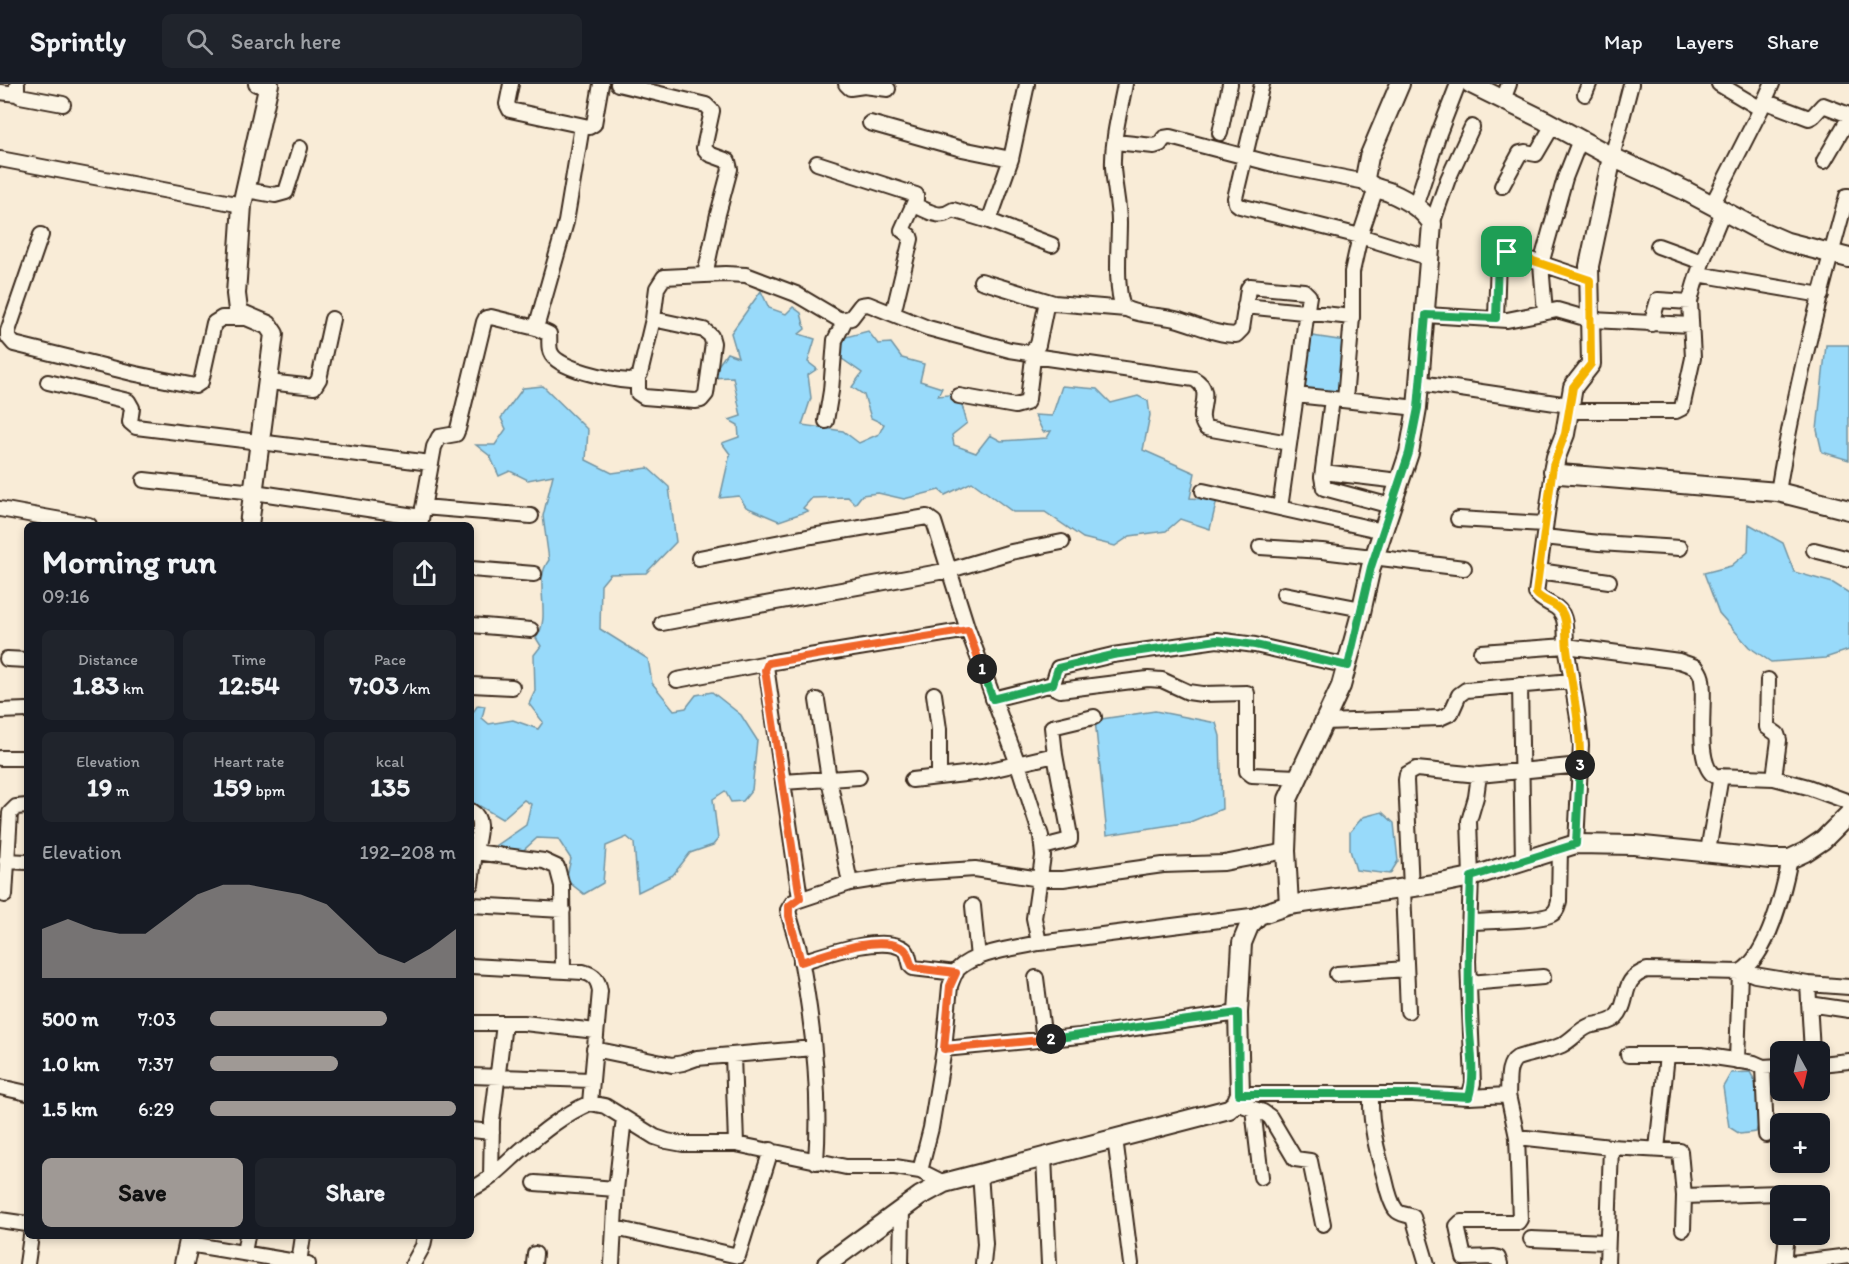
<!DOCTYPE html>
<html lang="en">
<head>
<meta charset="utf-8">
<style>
	body { margin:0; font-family:Itim,sans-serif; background:#20242c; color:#f1f3f6; height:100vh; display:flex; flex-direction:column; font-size:22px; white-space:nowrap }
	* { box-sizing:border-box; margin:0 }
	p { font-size:20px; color:#9ea1a6 }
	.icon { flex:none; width:33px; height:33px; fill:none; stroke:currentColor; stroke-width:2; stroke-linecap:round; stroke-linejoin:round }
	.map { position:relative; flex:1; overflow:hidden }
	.panel { position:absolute; left:24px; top:438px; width:450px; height:717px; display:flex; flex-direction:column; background:#171b24; border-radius:9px; box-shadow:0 3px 9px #0003 }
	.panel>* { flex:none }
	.needle { width:39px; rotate:172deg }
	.buttons { position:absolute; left:1770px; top:957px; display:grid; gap:12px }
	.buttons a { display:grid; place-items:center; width:60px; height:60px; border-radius:9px; background:#171b24; box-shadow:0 3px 9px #0003; font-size:30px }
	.pin { position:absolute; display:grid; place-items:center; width:51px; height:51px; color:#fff; margin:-26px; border-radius:12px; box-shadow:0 3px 9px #0006 }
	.km { position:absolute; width:30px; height:30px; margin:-15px; border-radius:50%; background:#222; color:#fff; font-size:16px; line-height:30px; text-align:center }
	.round { display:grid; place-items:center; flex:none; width:63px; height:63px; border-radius:9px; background:#20242c }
	.overview { display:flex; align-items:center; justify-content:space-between; height:102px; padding:0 18px }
	h1 { font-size:33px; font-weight:800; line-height:45px }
	.metrics { display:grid; grid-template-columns:repeat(3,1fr); gap:9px; height:102px; padding:6px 18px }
	.metrics div { display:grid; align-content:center; border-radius:9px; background:#20242c; text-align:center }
	.metrics b { font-size:26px; font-weight:800 }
	.metrics small { font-size:16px; font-weight:400 }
	.metrics p { font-size:16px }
	.chart { height:168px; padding:12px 18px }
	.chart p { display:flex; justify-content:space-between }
	.chart svg { width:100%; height:108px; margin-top:6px; fill:#9f9995; opacity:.7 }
	.button { display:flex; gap:12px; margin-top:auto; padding:12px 18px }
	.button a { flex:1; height:69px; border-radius:9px; background:#9f9995; color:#111; font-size:24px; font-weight:800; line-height:69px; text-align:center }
	.button a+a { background:#20242c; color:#f1f3f6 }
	ul { padding:0 18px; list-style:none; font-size:20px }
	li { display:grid; grid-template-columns:96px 72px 1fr; align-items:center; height:45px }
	li i { height:15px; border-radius:8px; background:#9f9995 }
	header { display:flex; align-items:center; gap:36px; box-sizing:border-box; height:84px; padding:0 30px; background:#171b24; border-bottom:2px solid #363941 }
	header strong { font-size:28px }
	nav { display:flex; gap:33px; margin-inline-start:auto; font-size:21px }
	.search { width:420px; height:54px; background:#20242c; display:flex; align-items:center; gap:15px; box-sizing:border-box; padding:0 21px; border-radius:9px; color:#9ea1a6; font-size:22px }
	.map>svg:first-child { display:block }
	.water { fill:#98dafa; stroke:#7394a2; stroke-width:1.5 }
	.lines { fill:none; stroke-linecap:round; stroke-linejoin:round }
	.street-casing { stroke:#3b2a1e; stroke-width:18 }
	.secondary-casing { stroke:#3b2a1e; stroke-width:22 }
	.street { stroke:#fcf5e5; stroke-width:14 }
	.secondary { stroke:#fcf5e5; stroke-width:18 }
	.split-1-casing { stroke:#fff; stroke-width:12 }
	.split-2-casing { stroke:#fff; stroke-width:12 }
	.split-3-casing { stroke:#fff; stroke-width:12 }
	.split-4-casing { stroke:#fff; stroke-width:12 }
	.split-1 { stroke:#22a559; stroke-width:8 }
	.split-2 { stroke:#f0652b; stroke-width:8 }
	.split-3 { stroke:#22a559; stroke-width:8 }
	.split-4 { stroke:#f5b400; stroke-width:8 }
</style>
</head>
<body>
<header>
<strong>Sprintly</strong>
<div class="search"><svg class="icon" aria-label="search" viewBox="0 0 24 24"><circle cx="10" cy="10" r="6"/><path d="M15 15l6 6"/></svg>Search here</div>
<nav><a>Map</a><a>Layers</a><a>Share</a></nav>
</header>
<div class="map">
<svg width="1849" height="1180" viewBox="0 0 1849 1180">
	<rect width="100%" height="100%" fill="#f9ecd7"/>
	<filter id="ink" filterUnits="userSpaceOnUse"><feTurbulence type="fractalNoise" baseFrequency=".0167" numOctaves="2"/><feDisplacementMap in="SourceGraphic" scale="12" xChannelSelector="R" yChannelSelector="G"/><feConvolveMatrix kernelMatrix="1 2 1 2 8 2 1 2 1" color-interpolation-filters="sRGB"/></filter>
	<g filter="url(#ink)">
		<path class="water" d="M761,207l8,17 17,6 7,-7 8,6 4,16 -6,5 16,5 -7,23 9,7 -9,6 3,23 -9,27 41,6 16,12 20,-9 5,-10 -13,-6 -7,-23 -12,-8 10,-14 -24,-17 4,-18 26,-7 10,13 13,-1 11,15 22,6 -4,17 22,7 -4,8 21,-2 8,29 -15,12 2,10 22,8 14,-18 11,6 46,-3 4,-7 -8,1 -8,-17 17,1 10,-30 35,3 14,14 27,-7 10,5 2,14 -7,35 52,23 -5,25 27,2 -7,29 -30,-10 -14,12 -36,5 -15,10 -32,-8 -38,-26h-32l-41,-30 -27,13 -6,-5 -35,9 -26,-6 -16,2 -7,9 -7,-7 -36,1 -9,10 5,3 -29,10 -33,-14 -7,-11 -19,2 10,-44 -8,-11 17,-6 -1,-12 -9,-5 12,-4 -8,-39 -24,1 18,-25 11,4 -7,-24z
			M1306,251l39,6 -3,48 -9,7 -25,-4 -8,-12z
			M1826,261h23v115l-27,-8 -5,-22z
			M543,302l45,44 -2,30 26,13 36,-5 21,19 7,55 -30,31 -36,1 -9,11 -1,44 48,30 4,24 22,27 12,-2 10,-13 16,-3 29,23 16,25 -5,50 -9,11 -12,1 -6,-11 -12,8 5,40 -5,6 -23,8 -17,22 -35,17 -4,-49 -7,-6 -21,9 -3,37 -19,11 -18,-14 5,-21 -13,-20 -21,-1 -21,19 -20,-11 30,-21 5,-21 -7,-4 -22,19 -22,-13 -9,4v-95l7,-10 7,1 -3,12 7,6 24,-4 25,9 5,-7 -14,-18 6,-13 -1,-36 7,-9 -5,-8c17,-22 -4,-56 13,-78l-6,-44 10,-41 -25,5 -18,-9 -11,5 -9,-20 -14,-11h19l11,-16 -5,-11 22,-30z
			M1749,440l34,19 11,29 39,11 16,10v57l-24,8 -54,4 -22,-15 -30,-34 -15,-40 27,-7 17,-14z
			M1155,627l61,12 4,13 2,73 -32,13 -83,13 -12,-115z
			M1382,728l12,11 4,38 -8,13 -34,-4 -6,-20v-18l13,-15z
			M1750,988c10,15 13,43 6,60l-16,2 -11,-7 -6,-40 8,-14z"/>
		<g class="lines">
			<defs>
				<path id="street" d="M17,0v10l3,2 43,8
					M256,0l12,3
					M511,0l-4,20 3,6 79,17 5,-3 7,-40
					M618,0l88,21 6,6 -8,37 5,6 19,7 2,8 -12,45 -13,61
					M846,0l4,4 14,-2 24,3
					M1027,0l-16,75 -22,62 63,24
					M1125,0c-5,27 -13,55 -12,83 1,19 6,37 6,56 0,22 -4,64 4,84 14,9 36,8 52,12 20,5 40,16 61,16l6,-6 6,-40 2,-3 54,5 5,5 -1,6 -12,93 121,13
					M1262,0l-27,114 1,5 4,3 120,30 16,-48
					M0,8l17,2
					M1585,10l4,-10
					M1503,16l6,-16
					M1764,17l45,17 4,-2 10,-11 26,10
					M1761,25l11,-25
					M870,39l92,26 49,10
					M1220,49l10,-49
					M1115,58l39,4 6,-2 4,-6 6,-1 107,28 89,17
					M1612,73l19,-73
					M0,75l242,46
					M1824,77l25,-43
					M817,79l99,32v4l-14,31 8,6 1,3 -18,75
					M1502,102l18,-33 5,-1 11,2 17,-29
					M246,106l29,5 11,-3 14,-44
					M914,121c15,6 25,15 39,5l36,11
					M1712,121l49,-96 -42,-25
					M1415,123l24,-74 19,-49
					M1432,140l16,-45 24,-52
					M41,151l-33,96v6l6,7 122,30 59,12 6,-4 13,-59 8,-5h27
					M1658,162l44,16
					M1698,190l123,21
					M981,197l73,22 72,6
					M1245,222l107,11
					M1545,228l-4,-48 24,-86 15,-38
					M1426,231l81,5 50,-10 35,10 99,5
					M1496,234l2,-59 4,-6 5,-1 83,28
					M1651,240l7,-24 32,2
					M536,244l13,6c1,6 -1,14 2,19 6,16 62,27 79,28l4,-1 6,-6 13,-55 4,-31 7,-11 61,-3 21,1 50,19 44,26 11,-2 10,-13 7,-1 60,24 82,22 19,3 9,-8 9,-44
					M1033,272l161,23c23,13 -1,34 12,49l83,15
					M638,294v15l6,4 51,4 6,-1 5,-6 7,-51 -2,-7 -7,-6 -51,-11
					M48,298l80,19 4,7 -2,14 6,5 295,36
					M268,298l46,5 5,-8 13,-60
					M1420,299l149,22
					M959,312l56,10 11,-3 2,-4 6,-49
					M1332,315l-10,78 2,11 67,18
					M1345,316l7,-83v-45l8,-36 70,22
					M1569,327h107l6,-3 11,-50 -3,-56c7,-32 21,-61 33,-91
					M826,337l5,-30 4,-51 10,-20
					M1553,387l-17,122c4,6 9,8 16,12 16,7 13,25 14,41l113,15 17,6c3,4 6,8 6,13 4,21 -8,84 13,96l59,2 34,9 41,15
					M1323,388l76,9
					M144,396l110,12 167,25
					M1203,407l180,40
					M1778,408c16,-100 42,-199 69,-296h2
					M423,423l108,9
					M1280,424l16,-113
					M0,425l89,16
					M1458,435l87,5
					M420,441l14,-78 5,-10 17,-3 2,-5 26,-107 2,-4 5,-1 45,11 30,-106 16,-96
					M1544,453l55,6 81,5
					M1260,463l62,4 142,17
					M1814,466l35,9
					M699,474l113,-22 115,-19 7,5 34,108 50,134 23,72 2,20 -9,62 5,25 220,-28
					M471,485l63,5
					M1539,487l70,10
					M1284,510l78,15
					M662,539l288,-53 61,-18 51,-10
					M471,541l60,5
					M1481,568l85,-6 12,72 3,27 -5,99
					M7,575l20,1
					M677,596l91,-17
					M1768,596l-1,47 10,7 2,6 -5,38
					M471,601l41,2
					M1049,601l11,5 88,-11 14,1 26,12 14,2 45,-1v78l5,4 45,2
					M1520,601l3,176
					M934,610l5,35v48
					M993,615l60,-15 5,-16 55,-13 104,-15 38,5 93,21
					M817,616l12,79 21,104
					M0,627l27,-1
					M1324,638l116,-4 11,-5 8,-18 7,-5 106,-9
					M0,674h27
					M912,696l70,-8 73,-17
					M783,698l76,-5
					M471,727c14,8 6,27 4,41l69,9 13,6 5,19 1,85
					M1043,763l27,-7v-4l-15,-81 -3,-28 42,-10
					M471,766l4,2 -4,32
					M1708,767l13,-75
					M6,777l21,1
					M1411,804l-5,-108 1,-6 9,-5 63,6
					M1403,805l5,122
					M5,811l5,-82 6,-6 11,-1
					M800,814l-34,-232 7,-4 195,-32
					M471,821l92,5
					M973,822l5,52
					M1469,838c16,-1 73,-1 83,-8 5,-3 6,-8 7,-13l1,-53
					M801,878c23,-7 81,-28 103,-13 5,3 5,12 7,17l2,2 43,5
					M471,882l112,6c12,3 15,8 17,19l-10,112
					M1743,886l12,5 53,9 4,68
					M1337,890l69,-5
					M1036,894l8,62
					M1469,899l74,-6
					M1808,900l41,3
					M1809,920l40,6
					M471,939h53l72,8
					M594,965l78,16 11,-2 14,-5 116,-10
					M944,965l136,-13 158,-23
					M733,971l3,89
					M1628,971h73l53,8 9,4 17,-1
					M1737,977l3,-89
					M1820,980l29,-3
					M1763,983l3,68
					M471,992l120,4
					M0,1003l27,6
					M1240,1010h173l56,3 4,-14 -5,-122 3,-84 -2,-56 7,-24 3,-22 101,-10
					M1371,1011c-1,30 6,56 14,84 2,9 5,23 11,31 4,5 11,4 17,7l14,47
					M1508,1011c1,-13 -2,-30 9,-37 15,-5 31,-7 45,-13 10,-5 17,-15 27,-19 8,-3 20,-2 26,-8 17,-17 3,-38 32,-48l93,2c28,-15 44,-83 50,-113
					M1469,1013l39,-2 9,42 3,82 -2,3h-57l-4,4 7,32 30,-1 4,1 2,6
					M1236,1019l27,9 7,5 25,42 15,2 13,63
					M1253,1025l8,68
					M471,1046l21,2
					M1517,1053l94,10
					M1115,1054l16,126
					M1657,1065l10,-94
					M1044,1073l5,107
					M816,1078c5,-69 -3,-140 -16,-208 -3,-15 -9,-29 -12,-44l5,-8 57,-19 63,-10 62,-4 65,10h23l100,-14 61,-2 62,-12
					M920,1087l11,-43 13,-79 6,-63c2,-6 4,-12 8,-17 17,-17 59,-21 81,-26
					M980,1089l5,71 -2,20
					M491,1093l1,-56 12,-97
					M535,1099l81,6 8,-71
					M471,1105c19,-8 33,-24 49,-38 21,-18 44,-37 70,-48l15,3 50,31 12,4 16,3h53l110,23h49l25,4 24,12
					M1684,1112l95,-3 6,3
					M0,1136l27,4
					M615,1144l123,28 33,-106
					M1531,1155l76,3
					M189,1160l119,20
					M244,1169l3,-17
					M299,1179l4,-27
					M27,1180l4,-28
					M413,1180l10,-18 2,-10
					M534,1180l1,-10
					M612,1180l4,-75
					M901,1180l1,-55
					M1607,1180l4,-117 69,4 4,45 -1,33
					M1784,1180l65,-8
					M1784,1180l3,-30"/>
				<path id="secondary" d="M1471,0l73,36 68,37 72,33 75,40 28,12 62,16
					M1612,73l-23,109 2,98 -18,23 -8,47 -9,23 -3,14 7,3 218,18 71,18
					M249,441l25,-191 -6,-9 -26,-11 -4,-4 -2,-16 6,-89 27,-121
					M1289,821l-3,-54 2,-52 53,-113 19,-69 11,-50 38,-114 8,-45 15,-184c-8,-15 -27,-25 -43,-32 -9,-3 -20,-4 -24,-14l4,-21 31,-73
					M184,1180l6,-28
					M827,1180l93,-68 24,-13 285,-74 7,-6 4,-9 -2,-81 4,-70 7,-17 10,-11 30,-10 152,-22 30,-6 105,-33 58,1 137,14h19l15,-7 18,-12 26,-26"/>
			</defs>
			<use href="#street" class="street-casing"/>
			<use href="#secondary" class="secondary-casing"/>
			<use href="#street" class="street"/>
			<use href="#secondary" class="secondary"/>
		</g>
	</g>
	<g class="lines" filter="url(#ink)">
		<defs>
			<path id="split-1" d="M982,585l11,30 60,-15 5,-16 55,-13 104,-15 38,5 93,21 23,-99 38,-114 9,-45 8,-93 70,3 2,-59 4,-6 5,-1"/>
			<path id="split-2" d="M982,585l-14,-39 -200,33 -3,7 35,228 -11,8v10l12,46c26,-8 76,-28 102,-14 7,4 5,15 11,20l42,5 -6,13 -6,63 107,-10"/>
			<path id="split-3" d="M1051,955l187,-26 1,81h174l56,3c7,-25 1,-52 0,-78 -1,-47 0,-95 2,-142l105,-33 4,-79"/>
			<path id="split-4" d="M1507,168l83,28 1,84 -18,23 -8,47 -12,32 -17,127c6,9 20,9 26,19 6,9 3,26 5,37 5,39 14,76 13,116"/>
		</defs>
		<use href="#split-1" class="split-1-casing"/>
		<use href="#split-2" class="split-2-casing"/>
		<use href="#split-3" class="split-3-casing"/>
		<use href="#split-4" class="split-4-casing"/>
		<use href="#split-1" class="split-1"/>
		<use href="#split-2" class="split-2"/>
		<use href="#split-3" class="split-3"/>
		<use href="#split-4" class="split-4"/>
	</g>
</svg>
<div class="buttons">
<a><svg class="needle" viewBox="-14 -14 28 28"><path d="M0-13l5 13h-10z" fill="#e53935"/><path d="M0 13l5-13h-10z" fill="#9ea1a6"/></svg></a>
<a>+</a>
<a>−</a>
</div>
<div class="pin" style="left:1507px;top:168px;background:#1e9e55"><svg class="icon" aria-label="arrive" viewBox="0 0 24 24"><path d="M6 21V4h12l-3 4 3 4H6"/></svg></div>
<b class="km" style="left:982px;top:585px">1</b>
<b class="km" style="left:1051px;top:955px">2</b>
<b class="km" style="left:1580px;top:681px">3</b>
<section class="panel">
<div class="overview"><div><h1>Morning run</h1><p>09:16</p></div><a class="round"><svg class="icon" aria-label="share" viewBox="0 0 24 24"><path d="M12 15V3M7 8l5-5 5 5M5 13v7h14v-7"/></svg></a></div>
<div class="metrics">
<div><p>Distance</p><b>1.83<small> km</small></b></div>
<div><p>Time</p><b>12:54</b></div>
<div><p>Pace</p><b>7:03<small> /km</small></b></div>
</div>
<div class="metrics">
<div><p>Elevation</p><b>19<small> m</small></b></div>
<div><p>Heart rate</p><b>159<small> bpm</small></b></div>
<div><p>kcal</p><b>135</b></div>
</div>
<div class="chart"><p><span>Elevation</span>192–208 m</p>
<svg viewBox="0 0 160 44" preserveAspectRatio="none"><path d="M0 44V24L10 20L20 24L30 26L40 26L50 18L60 10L70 6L80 6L90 8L100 10L110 14L120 24L130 34L140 38L150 32L160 24V44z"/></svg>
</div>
<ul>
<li><b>500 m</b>7:03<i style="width:72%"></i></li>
<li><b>1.0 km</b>7:37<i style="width:52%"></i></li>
<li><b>1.5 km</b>6:29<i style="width:100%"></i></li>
</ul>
<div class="button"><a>Save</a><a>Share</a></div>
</section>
</div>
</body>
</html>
